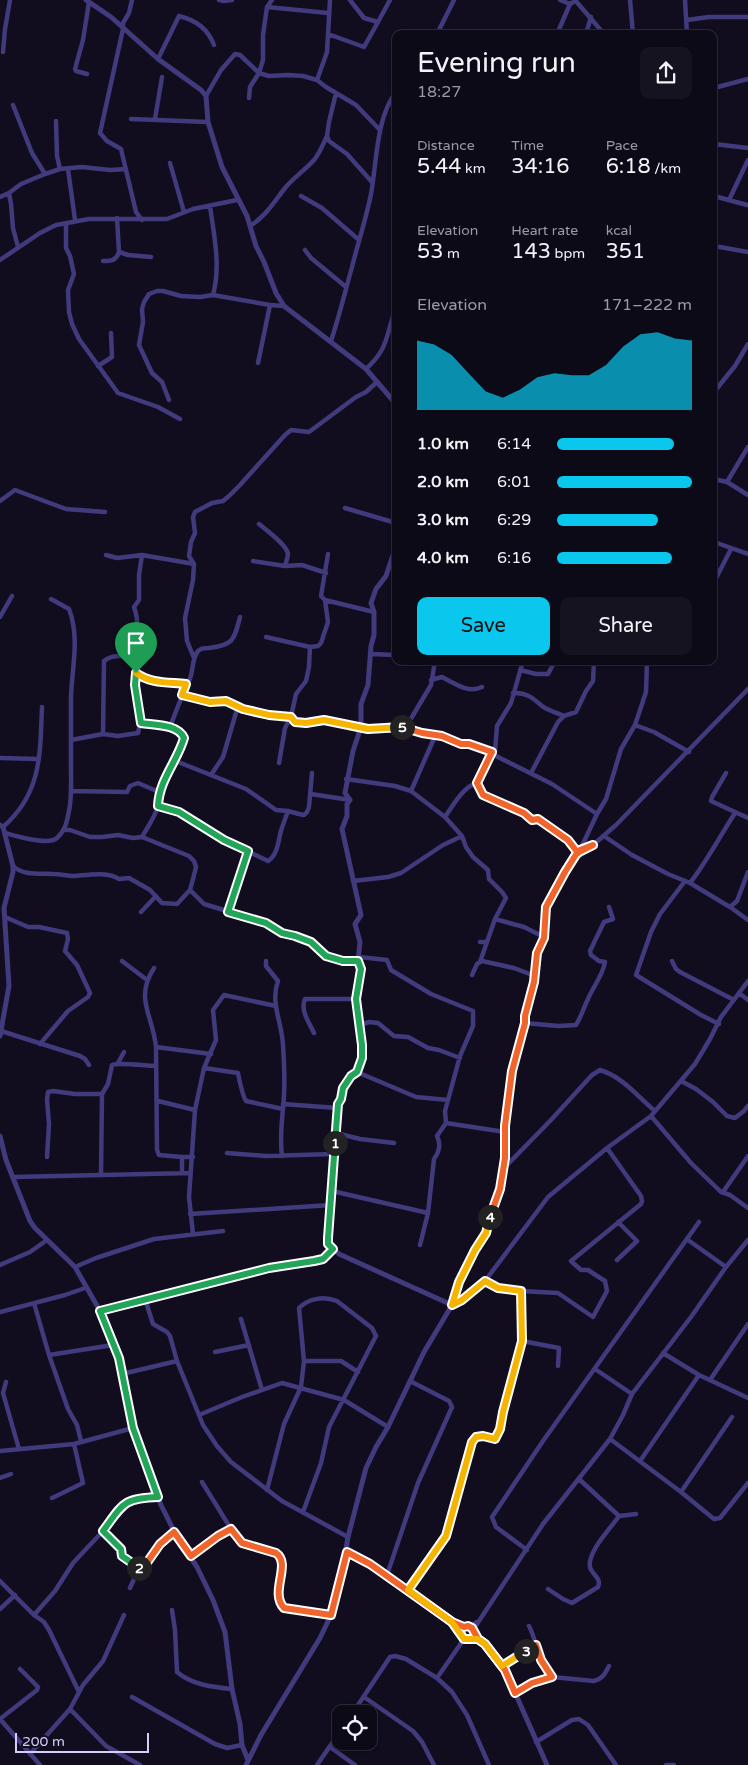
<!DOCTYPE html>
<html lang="en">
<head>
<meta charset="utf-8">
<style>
	body { margin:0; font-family:"Varela Round",sans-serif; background:#161320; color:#f1f3f6; height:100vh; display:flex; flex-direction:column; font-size:19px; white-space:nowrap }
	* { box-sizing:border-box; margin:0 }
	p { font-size:16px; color:#9a9aa1 }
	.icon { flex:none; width:28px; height:28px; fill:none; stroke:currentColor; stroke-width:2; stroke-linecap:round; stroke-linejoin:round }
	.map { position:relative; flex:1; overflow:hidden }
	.drawer { position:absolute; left:392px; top:30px; width:325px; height:635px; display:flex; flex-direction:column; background:#0d0a17; border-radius:10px; box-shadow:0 1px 4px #0004,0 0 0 1px #2d2b36 }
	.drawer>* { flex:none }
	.fabs { position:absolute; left:332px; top:1705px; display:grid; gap:10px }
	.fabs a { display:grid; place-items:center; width:45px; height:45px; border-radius:10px; background:#0d0a17; box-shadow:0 1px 4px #0004,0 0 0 1px #2d2b36; font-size:25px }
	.scale { position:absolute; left:15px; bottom:12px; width:134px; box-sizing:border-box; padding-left:5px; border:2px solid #d6cdfd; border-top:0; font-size:14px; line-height:18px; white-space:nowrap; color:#d6cdfd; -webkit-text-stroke:4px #110d1f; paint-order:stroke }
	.pin { position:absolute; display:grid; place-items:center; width:42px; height:42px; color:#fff; margin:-51px -21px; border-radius:50% 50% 50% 0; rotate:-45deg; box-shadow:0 0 5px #0007 }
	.pin .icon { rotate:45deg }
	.km { position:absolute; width:25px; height:25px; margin:-12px; border-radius:50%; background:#222; color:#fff; font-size:14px; line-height:25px; text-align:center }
	.round { display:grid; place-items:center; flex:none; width:52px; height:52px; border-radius:10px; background:#161320 }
	.overview { display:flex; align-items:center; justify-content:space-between; height:85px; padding:0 25px }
	h1 { font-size:28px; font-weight:600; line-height:38px }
	.metrics { display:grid; grid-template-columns:repeat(3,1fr); gap:8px; height:85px; padding:5px 25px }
	.metrics div { display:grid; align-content:center }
	.metrics b { font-size:21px; font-weight:600 }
	.metrics small { font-size:14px; font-weight:400 }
	.metrics p { font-size:14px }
	.chart { height:140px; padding:10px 25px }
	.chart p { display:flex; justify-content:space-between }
	.chart svg { width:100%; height:90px; margin-top:5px; fill:#09c7ed; opacity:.7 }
	.primary-button { display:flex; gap:10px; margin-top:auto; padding:10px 25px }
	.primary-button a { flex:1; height:58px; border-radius:10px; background:#09c7ed; color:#111; font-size:20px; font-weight:600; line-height:58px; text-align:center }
	.primary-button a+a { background:#161320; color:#f1f3f6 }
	ul { padding:0 25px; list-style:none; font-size:16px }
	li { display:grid; grid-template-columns:80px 60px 1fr; align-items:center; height:38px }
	li i { height:12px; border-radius:6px; background:#09c7ed }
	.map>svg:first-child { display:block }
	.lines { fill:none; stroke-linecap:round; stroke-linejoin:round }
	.minor { stroke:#413a7c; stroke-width:4.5 }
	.tertiary { stroke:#413a7c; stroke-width:5 }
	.split-1-casing { stroke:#fff; stroke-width:10 }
	.split-2-casing { stroke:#fff; stroke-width:10 }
	.split-3-casing { stroke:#fff; stroke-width:10 }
	.split-4-casing { stroke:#fff; stroke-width:10 }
	.split-5-casing { stroke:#fff; stroke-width:10 }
	.split-6-casing { stroke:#fff; stroke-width:10 }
	.split-1 { stroke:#22a559; stroke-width:6 }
	.split-2 { stroke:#22a559; stroke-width:6 }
	.split-3 { stroke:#f0652b; stroke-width:6 }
	.split-4 { stroke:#f5b400; stroke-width:6 }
	.split-5 { stroke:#f0652b; stroke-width:6 }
	.split-6 { stroke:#f5b400; stroke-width:6 }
</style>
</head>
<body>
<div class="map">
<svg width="748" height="1765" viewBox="0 0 748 1765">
	<rect width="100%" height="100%" fill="#110d1f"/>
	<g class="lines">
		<path class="minor" d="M132,0l-3,13 -6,10v6l-23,104 7,8 14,8 15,63 6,8
			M219,0l5,1 8,-1
			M350,0l14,18 14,4 12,-22
			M560,0l10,4
			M575,0l29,34
			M630,0l3,34
			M685,0l2,34
			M267,7l61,6
			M687,20l22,-3h39
			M328,34l36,13 14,-25
			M437,34l17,-34
			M557,34l13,-30 5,-3
			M586,34l5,-17
			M3,52l2,-23 5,-29
			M158,59l21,-43c17,4 29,13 35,29
			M87,74l-11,-3 -1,-2 8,-29 6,-38
			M317,80l10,-28 3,-52
			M714,88l34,-9
			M336,93l-7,29 -2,14 2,5 18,13 25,28
			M206,96l15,-26 14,-16 5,1 19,18 10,3 19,-1 15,1 14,4 9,7 30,18 24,25
			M249,98l1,-11 9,-14 4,-13v-25l4,-28 5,-7
			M131,119l77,3
			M155,119l7,-42
			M56,121l1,35 3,13
			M714,144l34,4
			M170,163l14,49
			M68,169l7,51
			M45,174l15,-5 22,-2 28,3 16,-1
			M9,193l2,11 2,24 5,19
			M301,196l21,12 37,32
			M714,196l33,9
			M0,197l9,-4 12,-9 24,-10 -13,-21 -19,-48
			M729,200l19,-40
			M210,206c4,30 11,59 3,89
			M66,223v25l4,8 4,18 -6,16 1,22 3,12 7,15 39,54 40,14 22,12
			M250,226c16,-10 24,-24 35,-38 8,-10 20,-18 29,-28 6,-7 9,-16 13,-24
			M714,246l34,6
			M305,250l6,8 35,29
			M119,252l9,3 23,2
			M0,260l40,-27 16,-8 33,-6h78l26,-10 44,-9
			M103,261c8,0 13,0 16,-9l-2,-34
			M331,341c8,-24 14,-49 21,-74 6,-24 14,-48 19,-73 6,-33 5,-76 25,-102
			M395,361l1,1
			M258,363l12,-58
			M98,366l14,-9 -1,-24
			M366,369c24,-22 19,-34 30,-60
			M714,392l21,-26 13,-22
			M169,400l-7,-18 -10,-9 -13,-28 4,-23 -1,-13 2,-7 5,-8 8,-3h6l18,5 19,1 13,-2 57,10 14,1
			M714,479l13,3 21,13
			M727,482l21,-35
			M0,501l15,-11 51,19 39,3
			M345,508l51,15
			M259,524c7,6 28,21 29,30 0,3 -2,8 -3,12
			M714,542l34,12
			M106,555l11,3 25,-3 52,9
			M142,555l-3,20v25l-5,7c8,22 -1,44 2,66 15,11 33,9 50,11
			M253,561l32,5 17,-1 24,8
			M714,582l17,-33
			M325,600l49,12
			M0,617l12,-21
			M266,637l44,10 -1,20 -3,14 -10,13 -5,23 -6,11 -6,35
			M310,647l8,-1 3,-3 7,-21 -3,-22 -4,-4 7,-42
			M370,654l26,1
			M194,658l-7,-17 -2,-23 8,-38 1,-16 -5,-8 2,-14 4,-9 -2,-16 2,-5 17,-9 11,-2 6,-5 11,-11 45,-50 6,-5 18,2 47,-35 10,-5 11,-10
			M520,670l16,4h12l7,-13
			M431,680l11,-3c12,6 26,17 40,10
			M513,693c13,-1 20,5 29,13 5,4 15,7 22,10
			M182,695l28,7 16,-1 17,8 26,6 22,2 4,5 11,1 18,-3 44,9 38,-2 15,6 21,3 19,8 8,-1 23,9 3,-1 -1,4 58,29 45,30
			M141,723c14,2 37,1 43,15 -6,18 -18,34 -24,53 -2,4 -1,10 -2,15 -3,11 -11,22 -16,31
			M635,725l19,7 35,20
			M170,727c6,-16 12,-32 19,-46 5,-10 2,-21 9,-30 3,-3 6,-3 11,-3 25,-3 25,-8 31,-31
			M406,727l25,-42 4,-24
			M103,734l1,-73c8,-7 20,-5 31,-5
			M71,740l32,-6 15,2 20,-3c6,-19 -4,-40 -2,-60
			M495,751l2,-25 14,-23 12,-42
			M0,758l38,1
			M173,760l73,29 30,21 12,1 11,3 5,1 3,-3 2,-5 3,-34
			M531,773l27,-51 6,-6 12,-4 10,-21 7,-10 1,-20
			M726,773l-14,24 -1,4 37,17
			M211,775l12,-18 15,-51
			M346,779l49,7 16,5 34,26 17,19 4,11 7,10 15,13 1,9 13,13 4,6 -11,21 -8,23h-7
			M477,783l15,-31
			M71,791l56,1 3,-6 8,-3 21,9
			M411,791l25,-57
			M311,794l39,6
			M158,806l21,6 45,28 44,21c10,-6 10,-20 13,-30 2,-7 5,-14 7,-20
			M445,817c8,-12 19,-31 32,-34l6,12 40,18 10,7 5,-1 30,21 10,13
			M3,827c39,-34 37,-73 39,-120
			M5,833c11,3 43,13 52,5 8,-7 10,-16 12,-27 3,-14 2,-30 2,-45 0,-23 0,-47 0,-69 1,-30 9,-59 -2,-88l-18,-10
			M604,836l28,19 36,19 22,9 40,24 18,13
			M579,852l14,-7 23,-20 132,-136
			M13,866c10,10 28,7 41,8 7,0 13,2 20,2 13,-1 34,-5 45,3l10,-1 21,12 12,13 15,1 13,-14 3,-11 3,-12 -2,-6 -5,-5 -47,-19 -9,1 -15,-3 -16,2h-12l-20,-7h-5
			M353,881l35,-4 13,-4 42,-28 19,-9
			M685,881l-25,33 -9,18 -15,43 65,40 18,9
			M690,883c17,-22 30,-47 45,-70
			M190,890l14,14 62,19 16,10 13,3 16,6 15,14 17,5h15
			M730,907l7,-6 11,-29
			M141,912l15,-16
			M228,912l19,-61
			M5,917l23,10h11l28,6 1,6 -3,12 12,14 13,28 -2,4 -20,14 -28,33
			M495,919l29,8 20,10
			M359,957l28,3 4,10 40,24 42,17v15l-13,30 -15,55 1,12 -9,13c4,8 3,15 -3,23l-6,54 -8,32
			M122,961l25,19
			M266,961v5l12,15c-8,21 4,42 5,64 1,16 2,33 1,50 -1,21 -5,39 -2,61
			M672,961l4,8 4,3 54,28
			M480,962l7,-20
			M154,968c-20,31 -1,47 2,79l1,103 2,5 23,2h11
			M472,975l5,-11 5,-3 32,7 21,8
			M739,993l9,7
			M525,1023l33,3 18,-1c5,-8 8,-18 12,-26 5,-12 15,-24 17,-37l-6,-1 -8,-6 -1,-4 14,-29 9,-3 -4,-12
			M360,1025l9,-3 9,1 16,13 14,1 20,11 11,2 21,8
			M1,1031l79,25 5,3 4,6
			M314,1033c-5,-11 -14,-22 -9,-34h51
			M156,1047l55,7
			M118,1063l6,-11
			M204,1068l34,5c1,6 5,24 8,28l37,8
			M357,1072l59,25 32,3
			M681,1081l15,8 17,13 14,14 8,2 9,-7 4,-5
			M158,1101l37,9
			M283,1104l54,4
			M651,1116l40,47 30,29 9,3 18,13
			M446,1123l59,9
			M336,1133l24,6 34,4
			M227,1153l39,3 68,-2
			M47,1157l2,-33 -2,-24 1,-8 5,-1 22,3h27
			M504,1168l46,-47 42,-46 8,-5c23,7 37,26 55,41
			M182,1173v-16
			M101,1174l1,-80 6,-10 4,-19c7,-3 34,1 44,1
			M13,1177l178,-4
			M332,1191l96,22
			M723,1192l25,-36
			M190,1214l141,-9
			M193,1234l-4,-37 6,-87 9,-42 12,-28 -3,-30 11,-15 52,11
			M688,1240l38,27
			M617,1260l20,-19 -19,-19
			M0,1265l30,-13 17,-12
			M75,1267l21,-9 58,-19 69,-8
			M485,1281l13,7 23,3 37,2 35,24 14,-26 -2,-10 -17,-11h-7l-10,-9 70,-57 1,-3 -1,-5 -34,-48
			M145,1299l8,25 14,8 3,4 7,25 26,64 14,21 14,16 51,39 66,36
			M34,1303l15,52 19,54 9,16 4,16
			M452,1305l7,-23 16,-32 11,-17 14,-44 5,-30v-33l7,-55 13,-48v-7l9,-34 3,-29 7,-16 3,-30 18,-35 15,-22 17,-36 9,-15 15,-50 14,-24 11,-33 1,-31
			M452,1305l10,-5 23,-19 63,-84 59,-49 44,-32 44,-52 15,-25 11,-22 27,-36
			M100,1311l169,-43 45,-7 9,-2 10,-10
			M0,1312l65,-17 20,-7
			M241,1319l21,71
			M522,1341l37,7 -1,18
			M215,1352l34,-7
			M663,1353l36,22 49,23
			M49,1355l64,-10
			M304,1361h37l17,11
			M595,1369l37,25
			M122,1374l55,-13
			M710,1380l38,-56
			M6,1382l-3,11 16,56
			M199,1415l43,-18 40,-14 62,17 44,27
			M610,1439l71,53 33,27 6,-1 28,-35
			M0,1451l74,-7 59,-16
			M640,1461l59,-86
			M0,1478l11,-4
			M579,1479l40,37 17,-2
			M202,1482l29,47 11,14 34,10c16,11 -7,39 8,55l47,7
			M267,1490l17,-66 17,-37 3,-26 -5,-53c10,-10 25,-12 38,-7l35,27 4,8 -47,91 -8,36 -18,49
			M681,1492l51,-75
			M52,1498l31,-15 -9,-39
			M103,1531l18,18 1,7 17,12
			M527,1550l-31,-23 -4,-10 51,-76 156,-219
			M191,1556l27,-20 13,-7
			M387,1575l31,-92 34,-76 -3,-6 -39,-20
			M0,1581l34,34 10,7 5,8 30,62
			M130,1588l9,-20 7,-4 14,-20 14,-12
			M548,1589l15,10 9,4 26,-16c4,-9 -6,-12 -8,-20 -3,-15 21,-39 29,-51
			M408,1591l38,-55 26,-94 4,-5 7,-1 12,3 5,-10 3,-16 19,-72 -1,-50
			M0,1609l15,-14
			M172,1610l3,20 2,42c15,13 36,15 55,17
			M34,1615l21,-24 18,-28 30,-32 15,-20 8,-8 5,-4 27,-2
			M529,1626c6,11 7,23 12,34 3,6 8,12 11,17
			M469,1627l8,-5
			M473,1630l70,-106 67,-85 13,-24 9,-21 59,-77 35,-50 22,-27
			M502,1666l33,-21
			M437,1678l27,-39
			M515,1693l17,-10 20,-6 42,4c9,-2 11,-8 15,-15
			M132,1697l83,47 12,4 15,-3
			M364,1697l49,34 9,11 12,23
			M70,1709l36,37 34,19
			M352,1714l38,-57 5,-1 11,3 31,19 15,14 15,23 22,50
			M0,1719l37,-29 1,-3 -18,-18
			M0,1719l40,46
			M536,1742l36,-22 7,-1 9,6 28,40
			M330,1747l25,18
			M30,1754l40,-45 13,-24 20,-24 21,-46
			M317,1765l24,-35
			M666,1765h8"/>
		<path class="tertiary" d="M86,0l25,17 47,42 43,31 5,6 2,26 14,45 25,49 9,30 8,16 12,31 8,13 82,63 30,35
			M0,825l3,2 10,39v6l-9,36 5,78 -9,50
			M0,1136l6,24 24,61 5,7 40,39 25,44 19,47 14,70 28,77 16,32 20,30 16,33 12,32 7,57 8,35 2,21 6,15
			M347,1552l23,12 82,58 12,5
			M460 1633a7 7 0 1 1 14 0a7 7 0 1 1-14 0Z
			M474,1634l11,10 20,26 42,95
			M246,1765l15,-30 59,-97 11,-23 9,-31 8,-47 18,-69 10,-21 12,-20 36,-75 28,-47 -113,-51 -11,-10v-6l9,-130 4,-9 2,-10 8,-12 6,-5 4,-14 1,-13 -6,-46 5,-30 -3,-8 2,-19 -5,-18 6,-9 -19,-86 5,-13v-12l3,-4 -5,-7 8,-42 8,-24v-23l7,-19 3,-39 3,-11v-23l-3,-9 5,-14 10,-13 10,-30"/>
	</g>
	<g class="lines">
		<defs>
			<path id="split-1" d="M136,673l-1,12 6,38c14,2 37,1 43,15 -7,24 -25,42 -26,68l21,6 45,28 24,11 -20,61 38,11 16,10 13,3 16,6 15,14 17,5h15l3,8 -5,30 6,46v13l-5,14 -6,4 -8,12 -2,11 -3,5 -3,39"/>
			<path id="split-2" d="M139,1568l-17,-12 -1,-7 -18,-18c20,-27 20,-33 55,-34l-25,-69 -14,-70 -19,-47 169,-43 45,-7 9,-2 10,-10 -5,-5v-6l7,-95"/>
			<path id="split-3" d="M139,1568l7,-4 14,-20 14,-12 17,24 27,-20 13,-7 11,14 34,10c16,11 -7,39 8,55l47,7 16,-63 23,12 82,58 12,5 4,-1 4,2 6,11 7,5 20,26 10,23 17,-10 20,-6 -11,-17 -5,-15 -10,6"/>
			<path id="split-4" d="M490,1217l-4,16 -11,17 -16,32 -7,23 10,-5 23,-19 13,7 23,3 1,50 -19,71 -3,17 -5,10 -12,-3 -7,1 -4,5 -26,94 -38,54 44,32 12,17h14l7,5 17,22 24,-15"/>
			<path id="split-5" d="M402,727l20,6 20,3 19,8h8l23,8 -15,31 6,12 41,18 8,7 6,-1 30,21 10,13 2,-3 13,-5 -16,8 -12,19 -19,35 -2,31 -7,15 -3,29 -9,34v7l-13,48 -7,55v32l-5,31 -10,28"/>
			<path id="split-6" d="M136,673c15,11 33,9 50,11l-4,11 28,7 16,-1 17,8 26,6 22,2 4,5 11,1 18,-3 44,9 34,-2"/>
		</defs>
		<use href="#split-1" class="split-1-casing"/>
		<use href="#split-2" class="split-2-casing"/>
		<use href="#split-3" class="split-3-casing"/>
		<use href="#split-4" class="split-4-casing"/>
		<use href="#split-5" class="split-5-casing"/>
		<use href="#split-6" class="split-6-casing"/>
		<use href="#split-1" class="split-1"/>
		<use href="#split-2" class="split-2"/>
		<use href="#split-3" class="split-3"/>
		<use href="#split-4" class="split-4"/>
		<use href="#split-5" class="split-5"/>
		<use href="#split-6" class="split-6"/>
	</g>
</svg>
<div class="fabs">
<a><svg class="icon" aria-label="locate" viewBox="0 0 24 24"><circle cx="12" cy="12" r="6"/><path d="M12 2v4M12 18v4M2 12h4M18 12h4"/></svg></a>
</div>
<div class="scale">200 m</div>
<div class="pin" style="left:136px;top:673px;background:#1e9e55"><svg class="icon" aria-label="arrive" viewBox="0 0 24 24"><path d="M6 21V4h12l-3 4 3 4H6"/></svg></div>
<b class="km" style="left:335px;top:1143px">1</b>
<b class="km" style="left:139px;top:1568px">2</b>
<b class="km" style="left:526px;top:1651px">3</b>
<b class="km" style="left:490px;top:1217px">4</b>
<b class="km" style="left:402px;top:727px">5</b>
<section class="drawer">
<div class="overview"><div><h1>Evening run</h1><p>18:27</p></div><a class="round"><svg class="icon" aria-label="share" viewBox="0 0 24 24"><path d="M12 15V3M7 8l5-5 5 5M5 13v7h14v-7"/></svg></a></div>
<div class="metrics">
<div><p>Distance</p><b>5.44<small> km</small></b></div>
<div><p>Time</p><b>34:16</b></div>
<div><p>Pace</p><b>6:18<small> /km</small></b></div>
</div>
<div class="metrics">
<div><p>Elevation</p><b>53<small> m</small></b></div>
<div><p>Heart rate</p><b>143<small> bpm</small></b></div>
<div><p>kcal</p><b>351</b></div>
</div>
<div class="chart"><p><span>Elevation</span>171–222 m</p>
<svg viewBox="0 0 160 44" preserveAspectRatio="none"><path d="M0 44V10L10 12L20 17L30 26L40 35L50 38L60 34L70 28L80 26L90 27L100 27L110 22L120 13L130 7L140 6L150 9L160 10V44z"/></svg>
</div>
<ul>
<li><b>1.0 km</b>6:14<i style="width:87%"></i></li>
<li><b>2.0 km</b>6:01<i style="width:100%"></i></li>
<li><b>3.0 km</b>6:29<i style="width:75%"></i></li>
<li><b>4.0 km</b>6:16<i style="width:85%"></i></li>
</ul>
<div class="primary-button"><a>Save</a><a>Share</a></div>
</section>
</div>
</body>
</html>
